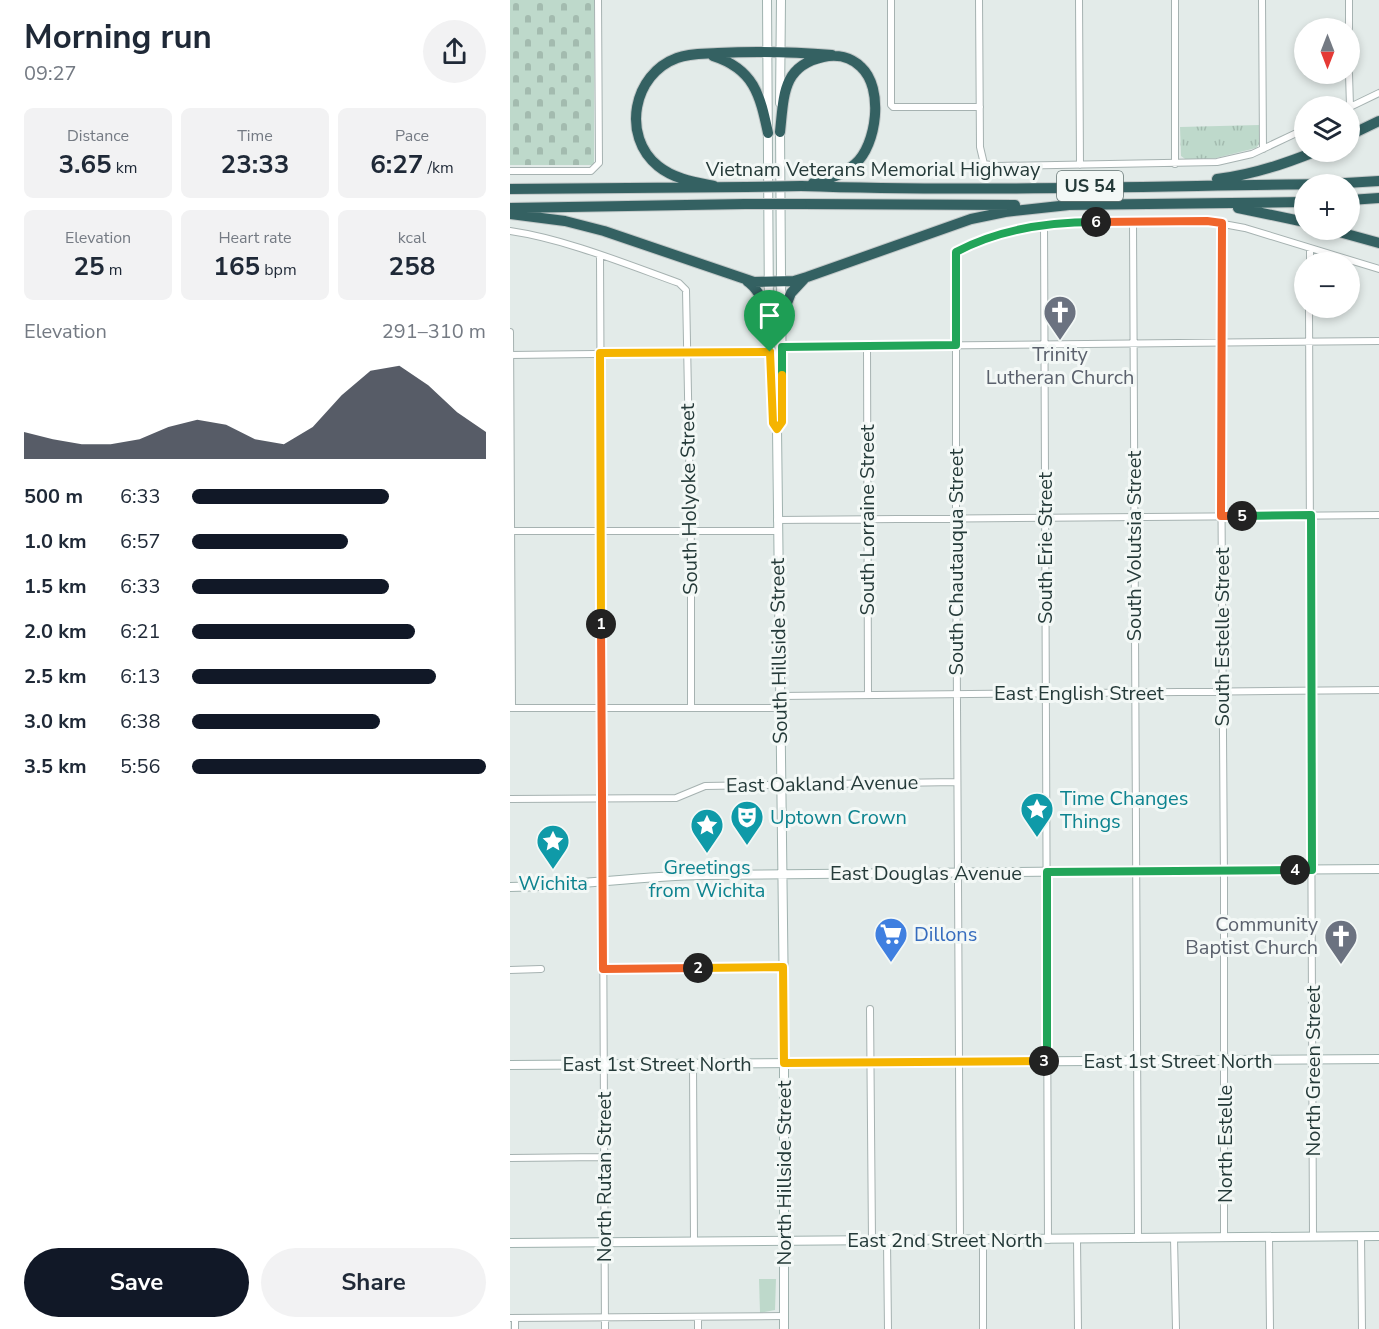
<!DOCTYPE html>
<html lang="en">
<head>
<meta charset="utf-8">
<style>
	body { margin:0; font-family:"Nunito Sans",sans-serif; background:#f2f2f3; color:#1f2937; height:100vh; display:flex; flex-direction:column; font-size:22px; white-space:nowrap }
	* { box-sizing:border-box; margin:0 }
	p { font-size:20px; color:#747a83 }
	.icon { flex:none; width:33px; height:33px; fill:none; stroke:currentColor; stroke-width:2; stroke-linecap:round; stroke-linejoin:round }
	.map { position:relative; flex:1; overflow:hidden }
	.details { display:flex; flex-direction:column; background:#fff; width:510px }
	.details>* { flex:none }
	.needle { width:39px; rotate:180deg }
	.buttons { position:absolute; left:784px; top:18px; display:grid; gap:12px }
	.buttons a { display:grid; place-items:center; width:66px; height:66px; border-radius:50%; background:#fff; box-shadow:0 3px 9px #0003; font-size:30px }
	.pin { position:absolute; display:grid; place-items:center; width:51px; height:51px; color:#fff; margin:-62px -26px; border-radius:50% 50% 50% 0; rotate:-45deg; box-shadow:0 0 6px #0007 }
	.pin .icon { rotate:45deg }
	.km { position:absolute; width:30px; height:30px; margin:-15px; border-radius:50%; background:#222; color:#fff; font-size:16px; line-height:30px; text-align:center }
	.round { display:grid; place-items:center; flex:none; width:63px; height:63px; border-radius:32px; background:#f2f2f3 }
	.overview { display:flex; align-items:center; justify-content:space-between; height:102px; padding:0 24px }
	h1 { font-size:33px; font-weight:700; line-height:45px }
	.metrics { display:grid; grid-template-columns:repeat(3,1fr); gap:9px; height:102px; padding:6px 24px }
	.metrics div { display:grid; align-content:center; border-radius:9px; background:#f2f2f3; text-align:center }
	.metrics b { font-size:26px; font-weight:700 }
	.metrics small { font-size:16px; font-weight:400 }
	.metrics p { font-size:16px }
	.chart { height:168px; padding:12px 24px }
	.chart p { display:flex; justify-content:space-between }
	.chart svg { width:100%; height:108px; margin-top:6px; fill:#111827; opacity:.7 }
	.button { display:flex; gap:12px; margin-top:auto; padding:12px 24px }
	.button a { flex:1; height:69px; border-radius:36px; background:#111827; color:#fff; font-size:24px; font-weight:700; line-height:69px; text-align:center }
	.button a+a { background:#f2f2f3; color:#1f2937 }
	ul { padding:0 24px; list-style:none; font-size:20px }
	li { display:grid; grid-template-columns:96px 72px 1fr; align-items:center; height:45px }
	li i { height:15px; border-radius:8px; background:#111827 }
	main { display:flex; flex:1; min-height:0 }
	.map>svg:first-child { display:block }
	.green { fill:#bed9cb }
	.cemetery { fill:url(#cemetery-stones) }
	.park { fill:url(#park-tufts) }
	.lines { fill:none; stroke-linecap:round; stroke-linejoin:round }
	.street-casing { stroke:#a6b2b1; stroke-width:8 }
	.secondary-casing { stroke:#a0b2af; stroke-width:10 }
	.highway-casing { stroke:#c2c8c8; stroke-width:12 }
	.street { stroke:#fff; stroke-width:6 }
	.secondary { stroke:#fff; stroke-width:8 }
	.highway { stroke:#346162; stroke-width:10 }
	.highway-bridge-casing { stroke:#c2c8c8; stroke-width:12; stroke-linecap:butt }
	.highway-bridge { stroke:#346162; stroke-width:10 }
	.split-1-casing { stroke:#fff; stroke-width:12 }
	.split-2-casing { stroke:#fff; stroke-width:12 }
	.split-3-casing { stroke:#fff; stroke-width:12 }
	.split-4-casing { stroke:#fff; stroke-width:12 }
	.split-5-casing { stroke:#fff; stroke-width:12 }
	.split-6-casing { stroke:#fff; stroke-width:12 }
	.split-7-casing { stroke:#fff; stroke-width:12 }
	.split-8-casing { stroke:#fff; stroke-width:12 }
	.split-1 { stroke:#f5b400; stroke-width:8 }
	.split-2 { stroke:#f0652b; stroke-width:8 }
	.split-3 { stroke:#f5b400; stroke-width:8 }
	.split-4 { stroke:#22a559; stroke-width:8 }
	.split-5 { stroke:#22a559; stroke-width:8 }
	.split-6 { stroke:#f0652b; stroke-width:8 }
	.split-7 { stroke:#22a559; stroke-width:8 }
	.split-8 { stroke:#f5b400; stroke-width:8 }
	.labels { text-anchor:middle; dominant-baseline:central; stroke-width:6; stroke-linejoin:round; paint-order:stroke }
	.shield { fill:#f3f8f6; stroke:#637372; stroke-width:1.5 }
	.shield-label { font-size:18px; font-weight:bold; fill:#253a39 }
	.street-label { font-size:20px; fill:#253a39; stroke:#f3f8f6 }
	.worship-label { font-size:20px; fill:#5b616d; stroke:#f3f8f6 }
	.culture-label { font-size:20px; fill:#0d838f; stroke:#f3f8f6; text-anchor:start }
	.shop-label { font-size:20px; fill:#366cbe; stroke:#f3f8f6; text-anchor:start }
</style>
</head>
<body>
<main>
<section class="details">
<div class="overview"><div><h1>Morning run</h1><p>09:27</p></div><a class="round"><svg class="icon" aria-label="share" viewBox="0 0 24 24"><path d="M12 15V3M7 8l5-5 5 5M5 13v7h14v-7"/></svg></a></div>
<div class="metrics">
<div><p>Distance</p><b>3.65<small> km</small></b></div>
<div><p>Time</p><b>23:33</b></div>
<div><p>Pace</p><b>6:27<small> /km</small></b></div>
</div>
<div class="metrics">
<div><p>Elevation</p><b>25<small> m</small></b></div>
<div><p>Heart rate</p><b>165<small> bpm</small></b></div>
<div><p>kcal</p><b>258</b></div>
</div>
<div class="chart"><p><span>Elevation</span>291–310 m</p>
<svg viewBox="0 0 160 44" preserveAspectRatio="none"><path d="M0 44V33L10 36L20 38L30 38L40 36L50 31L60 28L70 30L80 36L90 38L100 31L110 18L120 8L130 6L140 14L150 25L160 33V44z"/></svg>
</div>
<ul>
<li><b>500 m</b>6:33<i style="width:67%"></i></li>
<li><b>1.0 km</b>6:57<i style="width:53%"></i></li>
<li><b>1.5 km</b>6:33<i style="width:67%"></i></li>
<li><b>2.0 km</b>6:21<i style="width:76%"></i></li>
<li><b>2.5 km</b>6:13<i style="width:83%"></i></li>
<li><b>3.0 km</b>6:38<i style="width:64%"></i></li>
<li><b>3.5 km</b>5:56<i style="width:100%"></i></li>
</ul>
<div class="button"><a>Save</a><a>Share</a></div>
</section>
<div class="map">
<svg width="869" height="1329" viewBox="0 0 869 1329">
	<defs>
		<pattern id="cemetery-stones" width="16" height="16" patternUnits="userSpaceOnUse" patternTransform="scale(1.5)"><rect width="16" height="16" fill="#bed9cb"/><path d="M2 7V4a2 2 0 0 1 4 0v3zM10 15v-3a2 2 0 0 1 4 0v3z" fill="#a3bbaf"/></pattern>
		<pattern id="park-tufts" width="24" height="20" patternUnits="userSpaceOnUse" patternTransform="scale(1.5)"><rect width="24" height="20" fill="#bed9cb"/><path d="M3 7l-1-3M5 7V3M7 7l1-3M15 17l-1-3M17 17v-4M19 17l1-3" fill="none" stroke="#a3bbaf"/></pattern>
	</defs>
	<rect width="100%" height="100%" fill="#e3ebe9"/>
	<path class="green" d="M249,1279h17l-1,31 -15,3z"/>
	<path class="cemetery" d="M0,0h84v165h-84z"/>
	<path class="park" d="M749,125v19l-3,4 -40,10 -28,3 -7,-5 -1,-29z"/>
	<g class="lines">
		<defs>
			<path id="street" d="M381,0v105l2,2h87
				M469,0l1,147 4,17 13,2 220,-4 35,-8 53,-25
				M569,0l1,165
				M665,0v164
				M752,0l1,149
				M839,0v28
				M839,74l1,32
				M840,107l29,-14
				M0,171h81l8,-8 -1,-163
				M623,222l5,1017
				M712,223l-1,214 3,444v357
				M534,224l4,1016
				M0,231c55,8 116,33 169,52l7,7 5,261v157
				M90,255l5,1074
				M800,262v-14
				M799,308l4,929
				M0,332l2,376
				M357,346l1,349
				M272,347l597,-6
				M0,355l260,-3
				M267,520l602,-5
				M0,531h268
				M270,696l599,-6
				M0,708h270
				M0,799l166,-1 29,-12 252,-4
				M93,969l180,-2
				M0,970l31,-1
				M360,1009l2,232
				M183,1064l1,178
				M0,1158l94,-1
				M851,1236l1,93
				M759,1237l1,92
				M664,1238l2,91
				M567,1239l1,90
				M450,1240l-4,-713v-275l16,-9 67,-19 35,-2 133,-1 38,7 134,41
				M473,1240v89
				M377,1241l1,88
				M0,1318l274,-2
				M5,1318v11
				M188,1329v-12"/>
			<path id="secondary" d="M257,0l2,316 4,107 4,6 7,575v325
				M270,103l1,-103
				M267,429l5,-7 -2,-294
				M0,887c65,-1 129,-11 194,-12 225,-4 450,-4 675,-6
				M0,1065l869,-6
				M0,1243l869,-7"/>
			<path id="highway" d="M203,56c41,13 47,39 55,77
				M270,132c4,-36 2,-66 43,-75 14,-3 28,0 38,10 23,21 16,78 -6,97 -12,11 -27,15 -42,19
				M840,135l29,-14
				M707,179c35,-4 65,-14 97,-27
				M204,186c-20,-4 -40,-7 -56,-20 -37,-30 -25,-92 19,-108 13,-5 28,-4 41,-5 39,-2 76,-1 114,2
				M291,186c176,6 352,0 528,-2l50,-3
				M0,189l236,-2
				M840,200l29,-2
				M292,204l213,1
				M554,205l241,-3
				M0,208l235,-4
				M728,208l67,14
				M0,214l55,7 39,10 150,51 40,-1 13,-4 164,-58 34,-7 64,-7
				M822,230l47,13
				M237,281c12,8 16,22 22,35
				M272,316l9,-23 13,-14"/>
		</defs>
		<use href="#street" class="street-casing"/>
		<use href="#secondary" class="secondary-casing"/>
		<use href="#highway" class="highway-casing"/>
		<use href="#street" class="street"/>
		<use href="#secondary" class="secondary"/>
		<use href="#highway" class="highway"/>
		<defs>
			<path id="highway-bridge" d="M236,187l55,-1
				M235,204h57"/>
		</defs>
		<use href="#highway-bridge" class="highway-bridge-casing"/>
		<use href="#highway-bridge" class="highway-bridge"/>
	</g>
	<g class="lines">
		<defs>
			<path id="split-1" d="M91,624l-1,-271 170,-1"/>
			<path id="split-2" d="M91,624l2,345 95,-1"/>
			<path id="split-3" d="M188,968l85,-1 1,96 260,-2"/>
			<path id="split-4" d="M534,1061h3v-189l248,-2"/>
			<path id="split-5" d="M732,516l69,-1 1,355h-17"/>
			<path id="split-6" d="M586,222l111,-1 15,2 -1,293h21"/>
			<path id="split-7" d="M272,375v-28l174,-2v-93c43,-23 92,-30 140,-30"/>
			<path id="split-8" d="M260,352l3,71 4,6 5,-7v-47"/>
		</defs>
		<use href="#split-1" class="split-1-casing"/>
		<use href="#split-2" class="split-2-casing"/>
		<use href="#split-3" class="split-3-casing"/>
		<use href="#split-4" class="split-4-casing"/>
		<use href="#split-5" class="split-5-casing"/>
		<use href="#split-6" class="split-6-casing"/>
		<use href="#split-7" class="split-7-casing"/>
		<use href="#split-8" class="split-8-casing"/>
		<use href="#split-1" class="split-1"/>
		<use href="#split-2" class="split-2"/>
		<use href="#split-3" class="split-3"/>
		<use href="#split-4" class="split-4"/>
		<use href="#split-5" class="split-5"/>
		<use href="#split-6" class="split-6"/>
		<use href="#split-7" class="split-7"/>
		<use href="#split-8" class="split-8"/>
	</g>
	<defs>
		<symbol id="church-pin" viewBox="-11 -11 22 30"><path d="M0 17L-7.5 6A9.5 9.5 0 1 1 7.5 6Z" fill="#6b7280" stroke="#f3f8f6"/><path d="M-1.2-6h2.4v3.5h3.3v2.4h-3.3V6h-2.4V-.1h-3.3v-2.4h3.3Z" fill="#fff"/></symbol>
		<symbol id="sight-pin" viewBox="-11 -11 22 30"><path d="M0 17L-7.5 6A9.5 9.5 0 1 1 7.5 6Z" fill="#0f9aa8" stroke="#f3f8f6"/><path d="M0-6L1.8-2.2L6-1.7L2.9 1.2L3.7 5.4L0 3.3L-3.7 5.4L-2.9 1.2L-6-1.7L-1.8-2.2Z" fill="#fff"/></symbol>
		<symbol id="theatre-pin" viewBox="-11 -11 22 30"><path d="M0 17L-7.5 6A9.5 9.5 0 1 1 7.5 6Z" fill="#0f9aa8" stroke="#f3f8f6"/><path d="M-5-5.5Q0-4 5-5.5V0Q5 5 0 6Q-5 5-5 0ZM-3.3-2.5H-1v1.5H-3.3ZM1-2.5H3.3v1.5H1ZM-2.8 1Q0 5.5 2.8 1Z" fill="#fff"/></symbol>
		<symbol id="supermarket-pin" viewBox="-11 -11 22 30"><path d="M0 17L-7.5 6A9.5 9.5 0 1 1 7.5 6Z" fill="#3f7fe0" stroke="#f3f8f6"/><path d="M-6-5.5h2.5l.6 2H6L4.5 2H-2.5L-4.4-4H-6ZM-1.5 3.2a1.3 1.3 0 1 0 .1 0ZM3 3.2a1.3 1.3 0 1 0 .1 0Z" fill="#fff"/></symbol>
	</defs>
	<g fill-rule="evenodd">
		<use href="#church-pin" x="531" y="293" width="38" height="52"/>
		<use href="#sight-pin" x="508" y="790" width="38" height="52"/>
		<use href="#theatre-pin" x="218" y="798" width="38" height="52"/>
		<use href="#sight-pin" x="178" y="806" width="38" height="52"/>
		<use href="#sight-pin" x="24" y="822" width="38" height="52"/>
		<use href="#supermarket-pin" x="362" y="915" width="38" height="52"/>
		<use href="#church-pin" x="812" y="917" width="38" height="52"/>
	</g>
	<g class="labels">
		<rect class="shield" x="547" y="171" width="66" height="30" rx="4.5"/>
		<g class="shield-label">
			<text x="580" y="186">US 54</text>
		</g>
		<g class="street-label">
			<text x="363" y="169">Vietnam Veterans Memorial Highway</text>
			<text transform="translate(179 499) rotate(-91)">South Holyoke Street</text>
			<text transform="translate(357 520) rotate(-90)">South Lorraine Street</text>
			<text transform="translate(624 546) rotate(-90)">South Volutsia Street</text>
			<text transform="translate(535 548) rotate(-90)">South Erie Street</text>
			<text transform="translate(446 562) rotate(-90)">South Chautauqua Street</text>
			<text transform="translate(712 637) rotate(-90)">South Estelle Street</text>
			<text transform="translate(269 651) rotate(-91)">South Hillside Street</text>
			<text x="569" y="693">East English Street</text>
			<text transform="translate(312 784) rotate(-1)">East Oakland Avenue</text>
			<text x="416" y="873">East Douglas Avenue</text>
			<text x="668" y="1061">East 1st Street North</text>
			<text x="147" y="1064">East 1st Street North</text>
			<text transform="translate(803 1071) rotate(-90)">North Green Street</text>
			<text transform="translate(715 1144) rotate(-90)">North Estelle</text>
			<text transform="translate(274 1173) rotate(-90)">North Hillside Street</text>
			<text transform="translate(94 1177) rotate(-90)">North Rutan Street</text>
			<text x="435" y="1240">East 2nd Street North</text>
		</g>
		<g class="worship-label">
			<text x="550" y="354">Trinity<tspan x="550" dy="23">Lutheran Church</tspan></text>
			<text x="808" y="924" text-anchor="end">Community<tspan x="808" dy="23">Baptist Church</tspan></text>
		</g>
		<g class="culture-label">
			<text x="550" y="798">Time Changes<tspan x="550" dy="23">Things</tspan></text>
			<text x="260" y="817">Uptown Crown</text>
			<text x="197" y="867" text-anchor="middle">Greetings<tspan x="197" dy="23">from Wichita</tspan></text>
			<text x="43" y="883" text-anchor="middle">Wichita</text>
		</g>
		<g class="shop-label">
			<text x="404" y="934">Dillons</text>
		</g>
	</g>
</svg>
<div class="buttons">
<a><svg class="needle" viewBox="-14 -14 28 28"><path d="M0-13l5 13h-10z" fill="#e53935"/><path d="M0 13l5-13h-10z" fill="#747a83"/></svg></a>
<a><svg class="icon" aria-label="layers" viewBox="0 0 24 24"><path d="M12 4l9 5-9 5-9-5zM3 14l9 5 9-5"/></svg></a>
<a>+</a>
<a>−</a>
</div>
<div class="pin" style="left:260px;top:352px;background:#1e9e55"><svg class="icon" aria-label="arrive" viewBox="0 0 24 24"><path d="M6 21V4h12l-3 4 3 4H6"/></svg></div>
<b class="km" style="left:91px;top:624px">1</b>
<b class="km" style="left:188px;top:968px">2</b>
<b class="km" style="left:534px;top:1061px">3</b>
<b class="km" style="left:785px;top:870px">4</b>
<b class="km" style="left:732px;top:516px">5</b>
<b class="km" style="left:586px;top:222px">6</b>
</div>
</main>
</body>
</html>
